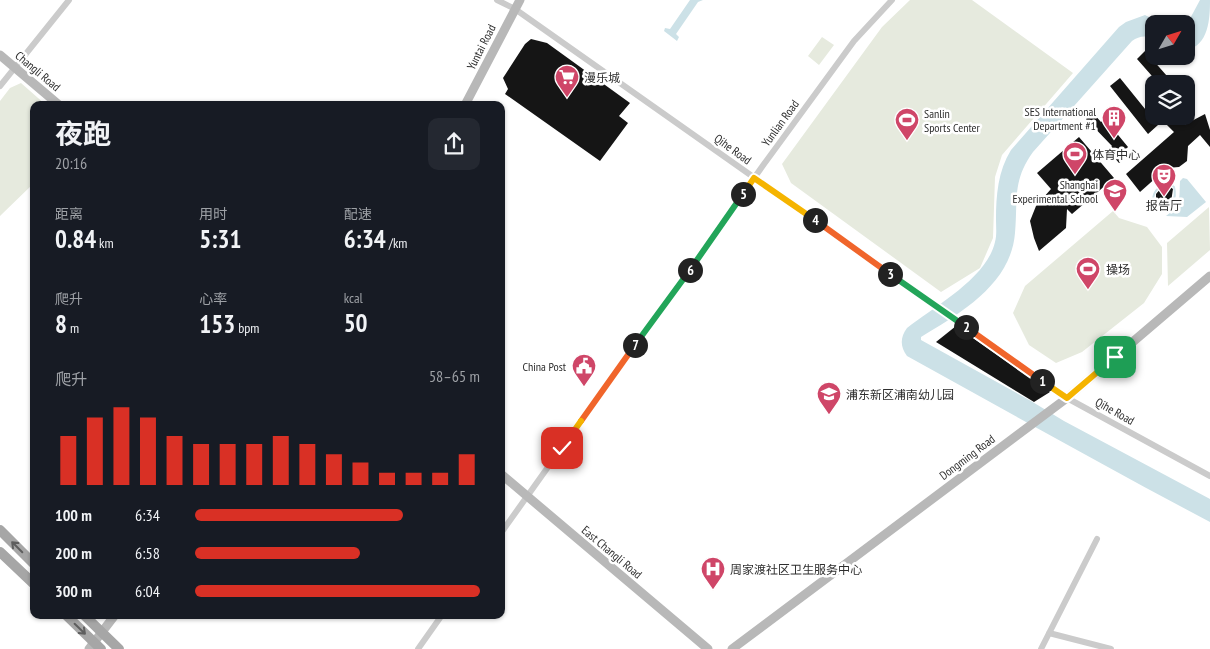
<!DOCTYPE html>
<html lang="zh">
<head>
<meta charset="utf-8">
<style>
	body { margin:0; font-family:"PT Sans Narrow","Noto Sans SC",sans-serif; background:#242831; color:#f1f3f6; height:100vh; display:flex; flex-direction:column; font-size:19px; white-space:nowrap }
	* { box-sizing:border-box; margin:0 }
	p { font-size:16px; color:#9ea1a6 }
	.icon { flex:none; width:28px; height:28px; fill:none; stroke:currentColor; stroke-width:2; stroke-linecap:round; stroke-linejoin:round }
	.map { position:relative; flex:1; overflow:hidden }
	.drawer { position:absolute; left:30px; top:101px; width:475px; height:518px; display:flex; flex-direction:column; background:#171b24; border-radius:10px; box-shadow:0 1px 4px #0004 }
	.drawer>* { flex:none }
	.needle { width:32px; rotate:51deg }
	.fabs { position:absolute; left:1145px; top:15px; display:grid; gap:10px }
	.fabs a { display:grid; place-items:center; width:50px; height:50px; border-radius:10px; background:#171b24; box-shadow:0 1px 4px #0004; font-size:25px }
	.pin { position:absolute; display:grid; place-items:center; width:42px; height:42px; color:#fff; margin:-21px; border-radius:10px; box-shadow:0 2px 8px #0006 }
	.km { position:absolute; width:25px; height:25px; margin:-12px; border-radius:50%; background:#222; color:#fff; font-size:14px; line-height:25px; text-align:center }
	.round { display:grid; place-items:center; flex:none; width:52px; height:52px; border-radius:10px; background:#242831 }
	.summary { display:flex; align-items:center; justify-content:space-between; height:85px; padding:0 25px }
	h1 { font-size:28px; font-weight:700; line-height:38px }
	.figures { display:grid; grid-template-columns:repeat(3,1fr); gap:8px; height:85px; padding:5px 25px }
	.figures div { display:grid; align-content:center }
	.figures b { font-size:25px; font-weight:700 }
	.figures small { font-size:14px; font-weight:400 }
	.figures p { font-size:14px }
	.chart { height:140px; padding:10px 25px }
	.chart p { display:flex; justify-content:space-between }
	.chart svg { width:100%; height:90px; margin-top:5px; stroke:#d93025; stroke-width:6 }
	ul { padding:0 25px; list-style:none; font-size:16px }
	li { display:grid; grid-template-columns:80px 60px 1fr; align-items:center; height:38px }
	li i { height:12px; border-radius:6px; background:#d93025 }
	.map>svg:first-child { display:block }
	.green { fill:#e6eade }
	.water { fill:#cce1e7 }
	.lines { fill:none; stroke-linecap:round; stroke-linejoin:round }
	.stream { stroke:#cce1e7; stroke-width:2 }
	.building { fill:#151515 }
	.street { stroke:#cbcbcb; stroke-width:6 }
	.secondary { stroke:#b8b8b8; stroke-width:9 }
	.primary { stroke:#a6a6a6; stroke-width:10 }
	.oneway { stroke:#5e5e5e }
	.split-1-casing { stroke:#fff; stroke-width:10 }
	.split-2-casing { stroke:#fff; stroke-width:10 }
	.split-3-casing { stroke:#fff; stroke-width:10 }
	.split-4-casing { stroke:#fff; stroke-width:10 }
	.split-5-casing { stroke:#fff; stroke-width:10 }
	.split-6-casing { stroke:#fff; stroke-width:10 }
	.split-7-casing { stroke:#fff; stroke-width:10 }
	.split-8-casing { stroke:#fff; stroke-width:10 }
	.split-9-casing { stroke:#fff; stroke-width:10 }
	.split-1 { stroke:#f5b400; stroke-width:6 }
	.split-2 { stroke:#f0652b; stroke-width:6 }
	.split-3 { stroke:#22a559; stroke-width:6 }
	.split-4 { stroke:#f0652b; stroke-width:6 }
	.split-5 { stroke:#f5b400; stroke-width:6 }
	.split-6 { stroke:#22a559; stroke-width:6 }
	.split-7 { stroke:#22a559; stroke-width:6 }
	.split-8 { stroke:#f0652b; stroke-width:6 }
	.split-9 { stroke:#f5b400; stroke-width:6 }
	.labels { text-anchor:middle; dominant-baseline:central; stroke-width:5; stroke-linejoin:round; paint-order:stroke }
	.street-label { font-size:12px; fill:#2e2e2e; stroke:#fff }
	.poi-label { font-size:12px; fill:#2e2e2e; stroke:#fff; text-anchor:start }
</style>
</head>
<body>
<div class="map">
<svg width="1210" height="649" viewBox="0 0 1210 649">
	<rect width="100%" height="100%" fill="#fff"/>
	<path class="green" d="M910,0h62l101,73 -71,82 -7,22 -2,61 -13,30 -39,24 -150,-109 -9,-19 100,-137z
		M822,37l12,8 -15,20 -11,-9z
		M21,83l25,22h-12v78l-34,33v-115l10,-13z
		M1209,207l1,43 -42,36 -1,-43z
		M1113,211l6,7 28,9 15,20v27l-18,29 -62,49 -26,11 -27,-18 -16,-32 12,-27z"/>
	<path class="water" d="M690,0h13l-5,2 -22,32 3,3 -2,4 -13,-10 1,-3 5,1z
		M1200,0h10c0,18 -1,46 -24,50v-24z
		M1145,15l18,9h-9v15c-8,-4 -15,-3 -22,2l-99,111c-21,29 -15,48 -18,81 -4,51 -54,80 -94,104v3l110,61 33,20 146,78v23c-102,-54 -202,-110 -303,-166 -7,-9 -7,-19 0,-28 28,-22 80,-50 88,-86 2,-7 1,-15 1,-22 0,-25 2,-49 15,-70l108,-123 7,-5z
		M1183,178l4,1 19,23 -19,15 -21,-1c16,-13 13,-17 14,-35z"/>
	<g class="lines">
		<path class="stream" d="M1170,184l4,3c3,12 -2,21 -15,23l-6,-5c-1,-12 4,-20 17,-21z"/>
	</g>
	<path class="building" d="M531,39l16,4 83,60 -11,13 9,7 -28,38 -95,-67 3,-5 -5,-11 22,-34z
		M1145,51l29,33h-15l-22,-25z
		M1120,78l38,47 -10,9 -38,-48z
		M1093,113l8,9 4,-3 23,28 -5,5 4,5 -8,6 -11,-13 4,-4 -26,-27z
		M1205,114l5,16v17l-10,-12 -12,11 -1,15 -8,6 -12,1 -27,24 -14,-18 48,-42 -13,-13 3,-3h11l9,9z
		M1079,137l35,41 -42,36 -5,-5 -1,19 -27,23 -5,-13 -4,-17 6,-15 15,-17 -14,-16z
		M1169,186l4,3 -2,13 -4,4 -7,2 -4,-3v-11l6,-7z
		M956,326l94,66 -16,10 -98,-60z"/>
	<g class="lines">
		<path class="street" d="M497,0l18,9 552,389 143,78
			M0,86l69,-86
			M501,533l263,-369 90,-123 38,-41
			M1049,633l62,16
			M418,649l24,-34
			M1041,649l56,-110"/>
		<path class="secondary" d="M0,55l59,50
			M465,105l55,-105
			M501,474l207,175
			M89,649l26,-34
			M732,649l335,-251 143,-122"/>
		<path class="primary" d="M0,530l34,34
			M0,552l34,32
			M66,615l35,34
			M84,615l35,34"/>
	</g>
	<defs><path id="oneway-shaft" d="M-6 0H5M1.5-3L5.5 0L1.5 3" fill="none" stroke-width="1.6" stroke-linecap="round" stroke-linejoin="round" transform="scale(1.25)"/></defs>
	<g class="oneway">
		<use href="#oneway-shaft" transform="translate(17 547) rotate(-135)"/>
		<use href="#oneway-shaft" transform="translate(80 629) rotate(44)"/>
	</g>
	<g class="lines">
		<defs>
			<path id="split-1" d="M1042,381l25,17 48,-41"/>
			<path id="split-2" d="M966,327l76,54"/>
			<path id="split-3" d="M890,274l76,53"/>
			<path id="split-4" d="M815,220l75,54"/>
			<path id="split-5" d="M743,194l11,-16 61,42"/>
			<path id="split-6" d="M690,270l53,-76"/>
			<path id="split-7" d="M635,345l55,-75"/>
			<path id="split-8" d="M581,421l54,-76"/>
			<path id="split-9" d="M562,448l19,-27"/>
		</defs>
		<use href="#split-1" class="split-1-casing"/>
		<use href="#split-2" class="split-2-casing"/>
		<use href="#split-3" class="split-3-casing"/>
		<use href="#split-4" class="split-4-casing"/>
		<use href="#split-5" class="split-5-casing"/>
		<use href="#split-6" class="split-6-casing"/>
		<use href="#split-7" class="split-7-casing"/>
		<use href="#split-8" class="split-8-casing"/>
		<use href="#split-9" class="split-9-casing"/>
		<use href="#split-1" class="split-1"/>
		<use href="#split-2" class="split-2"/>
		<use href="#split-3" class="split-3"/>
		<use href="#split-4" class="split-4"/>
		<use href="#split-5" class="split-5"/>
		<use href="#split-6" class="split-6"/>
		<use href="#split-7" class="split-7"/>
		<use href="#split-8" class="split-8"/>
		<use href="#split-9" class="split-9"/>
	</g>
	<defs>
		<symbol id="supermarket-pin" viewBox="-11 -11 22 30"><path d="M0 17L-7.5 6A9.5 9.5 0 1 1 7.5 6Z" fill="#cf4668" stroke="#fff"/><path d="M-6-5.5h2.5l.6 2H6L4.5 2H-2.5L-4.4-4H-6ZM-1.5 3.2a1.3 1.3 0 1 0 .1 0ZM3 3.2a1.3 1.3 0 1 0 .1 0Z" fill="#fff"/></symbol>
		<symbol id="building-pin" viewBox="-11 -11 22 30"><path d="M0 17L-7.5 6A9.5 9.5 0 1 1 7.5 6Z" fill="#cf4668" stroke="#fff"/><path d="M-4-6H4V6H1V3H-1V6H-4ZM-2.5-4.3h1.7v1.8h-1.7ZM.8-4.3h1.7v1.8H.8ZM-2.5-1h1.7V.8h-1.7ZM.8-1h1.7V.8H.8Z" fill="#fff"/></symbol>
		<symbol id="stadium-pin" viewBox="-11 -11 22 30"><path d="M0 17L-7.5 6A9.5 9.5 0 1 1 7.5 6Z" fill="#cf4668" stroke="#fff"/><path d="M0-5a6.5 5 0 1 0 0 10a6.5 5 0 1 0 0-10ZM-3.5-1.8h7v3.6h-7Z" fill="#fff"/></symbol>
		<symbol id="theatre-pin" viewBox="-11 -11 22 30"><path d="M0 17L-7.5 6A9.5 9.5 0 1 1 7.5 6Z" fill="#cf4668" stroke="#fff"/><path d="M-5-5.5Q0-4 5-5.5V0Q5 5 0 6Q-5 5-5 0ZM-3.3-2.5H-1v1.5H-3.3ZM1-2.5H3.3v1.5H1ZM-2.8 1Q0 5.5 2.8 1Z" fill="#fff"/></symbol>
		<symbol id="school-pin" viewBox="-11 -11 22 30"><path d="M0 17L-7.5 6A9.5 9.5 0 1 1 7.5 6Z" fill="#cf4668" stroke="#fff"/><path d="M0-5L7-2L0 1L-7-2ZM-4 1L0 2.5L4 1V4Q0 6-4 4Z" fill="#fff"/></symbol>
		<symbol id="civic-pin" viewBox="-11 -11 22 30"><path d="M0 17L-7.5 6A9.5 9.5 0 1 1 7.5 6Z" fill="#cf4668" stroke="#fff"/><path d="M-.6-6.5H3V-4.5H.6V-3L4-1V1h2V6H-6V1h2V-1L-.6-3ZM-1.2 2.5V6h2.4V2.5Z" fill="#fff"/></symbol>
		<symbol id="hospital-pin" viewBox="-11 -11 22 30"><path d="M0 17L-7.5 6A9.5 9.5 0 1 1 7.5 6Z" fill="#cf4668" stroke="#fff"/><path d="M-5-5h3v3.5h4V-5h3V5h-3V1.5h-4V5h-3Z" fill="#fff"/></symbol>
	</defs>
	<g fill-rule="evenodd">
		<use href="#supermarket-pin" x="553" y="63" width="28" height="38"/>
		<use href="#building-pin" x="1100" y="104" width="28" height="38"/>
		<use href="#stadium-pin" x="893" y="106" width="28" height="38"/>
		<use href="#stadium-pin" x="1061" y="140" width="28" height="38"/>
		<use href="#theatre-pin" x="1150" y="162" width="28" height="38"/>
		<use href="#school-pin" x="1101" y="177" width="28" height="38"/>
		<use href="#stadium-pin" x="1074" y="255" width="28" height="38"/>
		<use href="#civic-pin" x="570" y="352" width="28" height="38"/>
		<use href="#school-pin" x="815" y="380" width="28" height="38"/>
		<use href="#hospital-pin" x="699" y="555" width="28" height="38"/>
	</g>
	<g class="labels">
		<g class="street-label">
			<text transform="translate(481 47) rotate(-63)">Yuntai Road</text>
			<text transform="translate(38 71) rotate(40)">Changli Road</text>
			<text transform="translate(780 123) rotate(-54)">Yunlian Road</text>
			<text transform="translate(733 149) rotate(36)">Qihe Road</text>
			<text transform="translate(1115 411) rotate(29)">Qihe Road</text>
			<text transform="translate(967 457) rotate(-37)">Dongming Road</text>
			<text transform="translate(612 552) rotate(40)">East Changli Road</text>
		</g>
		<g class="poi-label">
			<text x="584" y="77">漫乐城</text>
			<text x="1096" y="111" text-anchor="end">SES International<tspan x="1096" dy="14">Department #1</tspan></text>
			<text x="924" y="113">Sanlin<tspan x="924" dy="14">Sports Center</tspan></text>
			<text x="1092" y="154">体育中心</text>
			<text x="1098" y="184" text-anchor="end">Shanghai<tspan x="1098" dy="14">Experimental School</tspan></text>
			<text x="1164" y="205" text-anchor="middle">报告厅</text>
			<text x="1106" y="269">操场</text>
			<text x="566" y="366" text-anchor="end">China Post</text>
			<text x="846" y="394">浦东新区浦南幼儿园</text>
			<text x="730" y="569">周家渡社区卫生服务中心</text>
		</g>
	</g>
</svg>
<div class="fabs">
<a><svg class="needle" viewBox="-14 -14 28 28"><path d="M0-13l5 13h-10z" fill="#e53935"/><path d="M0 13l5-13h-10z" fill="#9ea1a6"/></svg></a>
<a><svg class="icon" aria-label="layers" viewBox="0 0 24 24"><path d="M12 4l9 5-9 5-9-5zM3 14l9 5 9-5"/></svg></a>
</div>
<div class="pin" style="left:1115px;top:357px;background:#1e9e55"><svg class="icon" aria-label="arrive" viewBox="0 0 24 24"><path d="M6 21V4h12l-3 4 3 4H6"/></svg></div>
<div class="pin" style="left:562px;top:448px;background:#d93025"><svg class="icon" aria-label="check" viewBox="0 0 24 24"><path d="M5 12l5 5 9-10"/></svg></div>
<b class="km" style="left:1042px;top:381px">1</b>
<b class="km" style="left:966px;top:327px">2</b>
<b class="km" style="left:890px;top:274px">3</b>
<b class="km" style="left:815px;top:220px">4</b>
<b class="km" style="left:743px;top:194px">5</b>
<b class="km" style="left:690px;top:270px">6</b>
<b class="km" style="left:635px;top:345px">7</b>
<section class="drawer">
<div class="summary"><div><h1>夜跑</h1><p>20:16</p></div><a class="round"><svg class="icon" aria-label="share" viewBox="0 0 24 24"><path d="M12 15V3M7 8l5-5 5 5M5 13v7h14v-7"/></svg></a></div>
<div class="figures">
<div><p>距离</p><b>0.84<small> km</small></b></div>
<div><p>用时</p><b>5:31</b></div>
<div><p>配速</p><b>6:34<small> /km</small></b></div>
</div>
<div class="figures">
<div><p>爬升</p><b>8<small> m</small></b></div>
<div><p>心率</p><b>153<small> bpm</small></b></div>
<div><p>kcal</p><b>50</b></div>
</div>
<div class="chart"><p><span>爬升</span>58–65 m</p>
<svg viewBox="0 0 160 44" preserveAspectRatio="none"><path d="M5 44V20M15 44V11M25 44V6M35 44V11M45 44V20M55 44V24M65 44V24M75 44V24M85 44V20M95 44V24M105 44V29M115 44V33M125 44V38M135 44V38M145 44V38M155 44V29"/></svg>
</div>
<ul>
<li><b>100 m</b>6:34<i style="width:73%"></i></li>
<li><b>200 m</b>6:58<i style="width:58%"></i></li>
<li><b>300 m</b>6:04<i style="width:100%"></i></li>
</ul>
</section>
</div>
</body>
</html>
